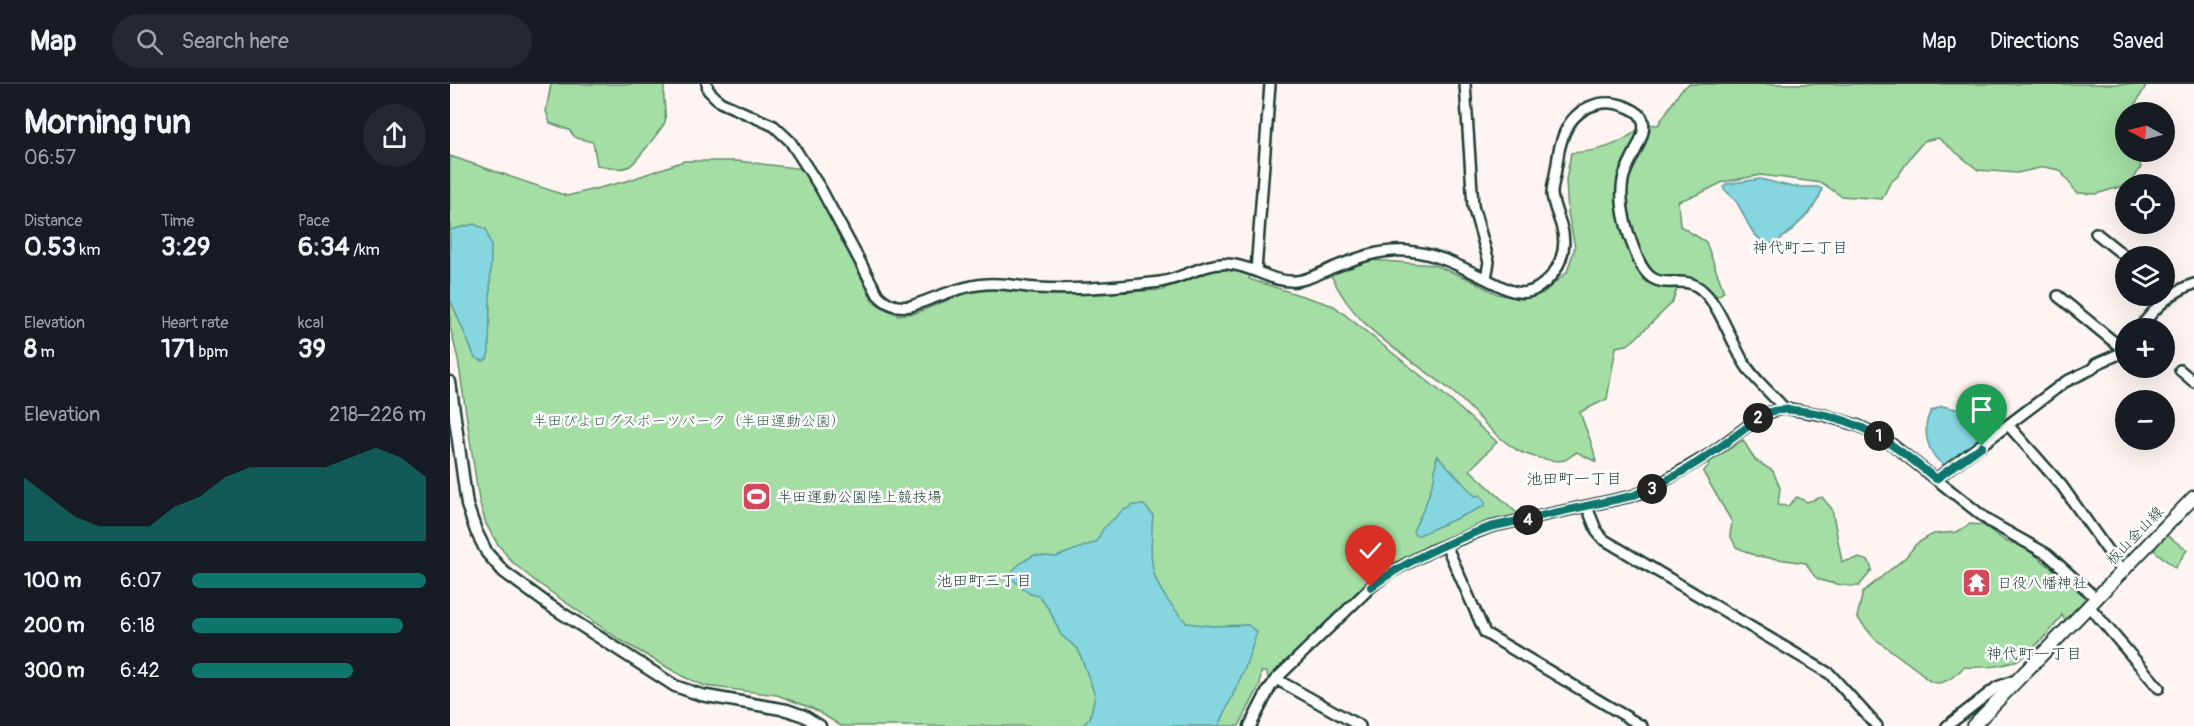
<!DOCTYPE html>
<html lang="en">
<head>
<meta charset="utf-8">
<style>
	body { margin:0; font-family:Pangolin,"Klee One",sans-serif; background:#242831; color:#f1f3f6; height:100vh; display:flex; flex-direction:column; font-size:22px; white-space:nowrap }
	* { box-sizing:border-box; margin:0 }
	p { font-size:20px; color:#9ea1a6 }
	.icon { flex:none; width:33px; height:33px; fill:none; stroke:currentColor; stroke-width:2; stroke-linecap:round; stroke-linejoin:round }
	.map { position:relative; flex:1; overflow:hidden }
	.panel { display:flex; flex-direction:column; background:#171b24; width:450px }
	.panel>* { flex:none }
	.needle { width:39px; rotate:277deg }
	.buttons { position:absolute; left:1665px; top:18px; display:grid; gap:12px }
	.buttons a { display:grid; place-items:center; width:60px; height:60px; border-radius:50%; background:#171b24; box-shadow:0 6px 24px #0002; font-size:30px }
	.pin { position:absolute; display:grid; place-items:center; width:51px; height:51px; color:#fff; margin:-62px -26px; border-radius:50% 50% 50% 0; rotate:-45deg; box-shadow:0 0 6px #0007 }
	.pin .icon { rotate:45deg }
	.km { position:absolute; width:30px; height:30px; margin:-15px; border-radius:50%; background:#222; color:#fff; font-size:16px; line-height:30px; text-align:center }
	.round { display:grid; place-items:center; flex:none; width:63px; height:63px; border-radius:32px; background:#242831 }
	.headline { display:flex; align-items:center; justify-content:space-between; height:102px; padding:0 24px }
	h1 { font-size:33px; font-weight:700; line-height:45px }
	.stats { display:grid; grid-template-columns:repeat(3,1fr); gap:9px; height:102px; padding:6px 24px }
	.stats div { display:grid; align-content:center }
	.stats b { font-size:26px; font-weight:700 }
	.stats small { font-size:16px; font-weight:400 }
	.stats p { font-size:16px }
	.chart { height:168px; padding:12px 24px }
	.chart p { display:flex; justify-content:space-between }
	.chart svg { width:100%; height:108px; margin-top:6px; fill:#0f766e; opacity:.7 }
	ul { padding:0 24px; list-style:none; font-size:20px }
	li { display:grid; grid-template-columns:96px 72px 1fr; align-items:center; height:45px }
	li i { height:15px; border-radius:8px; background:#0f766e }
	header { display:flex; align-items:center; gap:36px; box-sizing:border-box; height:84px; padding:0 30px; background:#171b24; border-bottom:2px solid #363941 }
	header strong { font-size:28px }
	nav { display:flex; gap:33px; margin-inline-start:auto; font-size:21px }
	.search { width:420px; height:54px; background:#242831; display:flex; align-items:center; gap:15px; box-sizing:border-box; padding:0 21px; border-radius:33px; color:#9ea1a6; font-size:22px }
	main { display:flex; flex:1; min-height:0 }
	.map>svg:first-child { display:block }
	.green { fill:#a4dea4; stroke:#628e6c; stroke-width:1.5 }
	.water { fill:#85d6de; stroke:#5c999a; stroke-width:1.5 }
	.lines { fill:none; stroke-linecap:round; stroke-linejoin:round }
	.minor-casing { stroke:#1f3d34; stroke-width:14 }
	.tertiary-casing { stroke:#1f3d34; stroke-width:15 }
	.secondary-casing { stroke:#1f3d34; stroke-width:16 }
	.minor { stroke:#fff; stroke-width:9 }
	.tertiary { stroke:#fff; stroke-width:10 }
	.secondary { stroke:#fff; stroke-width:12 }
	.route-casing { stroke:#fff; stroke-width:12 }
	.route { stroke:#0f766e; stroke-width:8 }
	.labels { text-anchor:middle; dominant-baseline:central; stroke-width:5; stroke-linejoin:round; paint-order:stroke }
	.park-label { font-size:15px; fill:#406550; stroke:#fff }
	.poi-label { font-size:15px; fill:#1f3d34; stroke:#fff; text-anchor:start }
	.street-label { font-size:15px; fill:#1f3d34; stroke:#fff }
	.neighbourhood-label { font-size:16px; fill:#1f3d34; stroke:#fff }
</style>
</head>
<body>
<header>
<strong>Map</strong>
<div class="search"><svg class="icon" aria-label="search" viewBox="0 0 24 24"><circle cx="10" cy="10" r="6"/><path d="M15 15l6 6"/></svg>Search here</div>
<nav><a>Map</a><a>Directions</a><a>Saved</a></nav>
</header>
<main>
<section class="panel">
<div class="headline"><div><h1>Morning run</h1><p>06:57</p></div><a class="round"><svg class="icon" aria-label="share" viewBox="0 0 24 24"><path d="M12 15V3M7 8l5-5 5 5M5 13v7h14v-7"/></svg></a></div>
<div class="stats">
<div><p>Distance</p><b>0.53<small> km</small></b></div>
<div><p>Time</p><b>3:29</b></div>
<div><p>Pace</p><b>6:34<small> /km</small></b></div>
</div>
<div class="stats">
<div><p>Elevation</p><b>8<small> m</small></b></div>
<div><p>Heart rate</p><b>171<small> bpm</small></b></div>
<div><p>kcal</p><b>39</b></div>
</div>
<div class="chart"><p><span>Elevation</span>218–226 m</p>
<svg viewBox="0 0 160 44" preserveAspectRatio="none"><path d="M0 44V18L10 26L20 34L30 38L40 38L50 38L60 30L70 26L80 18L90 14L100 14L110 14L120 14L130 10L140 6L150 10L160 18V44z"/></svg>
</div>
<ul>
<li><b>100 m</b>6:07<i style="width:100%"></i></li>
<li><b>200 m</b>6:18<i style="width:90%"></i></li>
<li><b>300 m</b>6:42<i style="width:69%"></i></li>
</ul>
</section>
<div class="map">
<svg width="1744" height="642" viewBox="0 0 1744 642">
	<rect width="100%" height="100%" fill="#fef4f2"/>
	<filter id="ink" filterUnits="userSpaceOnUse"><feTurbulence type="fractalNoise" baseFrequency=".0167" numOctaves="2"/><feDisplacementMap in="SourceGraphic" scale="12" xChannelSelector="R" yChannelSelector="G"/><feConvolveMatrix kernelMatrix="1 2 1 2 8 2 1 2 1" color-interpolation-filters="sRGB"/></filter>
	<g filter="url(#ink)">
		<path class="green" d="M101,0h114c-4,13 2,25 0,38 -2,5 -30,41 -35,44 -10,5 -23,2 -33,-1l-4,-23 -17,-4 -7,-8 -19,-7 -4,-12z
			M1239,0h458l-16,28h-5v40h11l4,15 -11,17 -34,10 -19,-1 -17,-23 -16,-3 -27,6 -39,-3 -40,-32 -14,3 -12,14 -14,21 -8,7 -8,16 -41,-3 -19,-13 -61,-8 -38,7 -24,12 -21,7 2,25 26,16 18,50 -7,4 -17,-12 -20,-5 -8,24 -38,37 -7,5 -11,2 -9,52 -27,13c5,17 14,33 16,50l-19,-10c-4,2 -8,6 -12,8 -11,3 -38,-4 -48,-10 -24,-14 -41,-38 -62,-56 -45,-38 -98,-61 -124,-119l40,-15 63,5 35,14 28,15 19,4 27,-5 24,-21 8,-25 -7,-34 -2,-33 5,-27c30,-2 51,-8 73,-29l14,1 23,-35z
			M0,72l117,40 60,-15 57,-20h53l67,8 15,22 54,111 25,13 18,-2 54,-22 26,-2 61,6 107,-5 1,-7 58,-16 28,5 -2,7 85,27 106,85 57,51 -27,28 49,45 -59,17 -61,30 -33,23 -98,94 -1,-7h-6l-1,13 -21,41h-398l-27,-17 -37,-14 -72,-9 -21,-9 -64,-37 -85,-59 -23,-19 -15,-19 -11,-19 -7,-24 -21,-141 -8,-32z
			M1293,356l12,20 18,11 7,17 -2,17 10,1 9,-9 10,5 15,-5 10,12 10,53 16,-4 11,3 3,9 -13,16c-9,1 -32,-3 -41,-7 -6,-4 -9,-10 -12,-16l-50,-7 -20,-9 -6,-12 2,-13 -29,-50 6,-7 1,-4z
			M1520,440l13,1 24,17 15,3 55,43 14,13 -22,26 -7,-12c-7,12 -34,41 -47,46 -13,6 -37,7 -51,6 -14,14 -29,25 -44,5l-46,-34 -17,-21 6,-25 43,-35 10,-13 17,-10 24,-2z
			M1715,450l22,16 -12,18 -21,-18z"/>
		<path class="water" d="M1310,95l33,8h25l4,2c-3,17 -35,49 -51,55 -21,-4 -25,-28 -35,-43 -4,-6 -10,-8 -13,-14l3,-3z
			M24,140l12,5 5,17 -2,106 -2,7 -4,2 -8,-3 -25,-59v-69z
			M1492,322l14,3 40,1 1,10 -30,28 -24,17c-16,-12 -22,-37 -12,-54z
			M987,371l38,41 5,-1 5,7v4l-66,29h-4l-2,-4 12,-25 9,-27z
			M684,421h10l9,10c-4,55 -4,67 34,108l25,3 36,-1 9,7 -12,36 -26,58h-137l8,-8 5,-23 -17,-46 -17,-14 -11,-24 -11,-15 -9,-2 -18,-15 1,-9 9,-8 12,-7 22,2 40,-15 7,-13 19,-18z"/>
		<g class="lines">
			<defs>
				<path id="minor" d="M257,0l1,6 12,12 54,24 16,15 31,48 57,106c9,10 20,13 33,11 24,-8 49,-20 75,-22 17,-2 34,3 51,4 40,2 83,-1 123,-6 23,-3 44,-20 68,-18 24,1 43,19 68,17 12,-1 25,-8 36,-13 25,-10 48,-19 75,-17 39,3 67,24 102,39 11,4 20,4 30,-3 20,-13 30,-39 22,-62 -3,-10 -8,-20 -9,-31 0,-8 3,-17 4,-25 2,-9 2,-18 5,-26 9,-35 42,-51 74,-32 24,14 -9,49 -12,69 -4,22 3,49 11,69 20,57 44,17 70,43 15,14 27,48 38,67 10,19 28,33 42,49
					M1015,0l8,122 16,56 -3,16
					M1646,149l30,24
					M806,187l14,-187
					M1608,212l67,55
					M1690,244c14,-19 31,-37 54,-44
					M1730,286l14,12
					M1559,342l53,60 60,85
					M1486,395l129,-97 27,-13 4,-5 30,-13
					M1137,423l10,25 6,7 227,135 47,52
					M996,461l39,88 157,93
					M1639,522l70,82
					M826,595l84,47
					M819,605l7,-10 95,-92 18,-14 44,-23 57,-23 142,-31 19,-7 59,-35 54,-40 20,-6 40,7 35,11 25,12 106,84 57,32 50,45
					M1497,642l50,-39 19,-7"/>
				<path id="tertiary" d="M0,298l17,123 9,26 11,22 17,19 45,33 126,81 26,9 86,15 17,6 16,10
					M800,642l19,-37"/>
				<path id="secondary" d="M1523,642l221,-229"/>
			</defs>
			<use href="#minor" class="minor-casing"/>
			<use href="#tertiary" class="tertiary-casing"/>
			<use href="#secondary" class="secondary-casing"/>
			<use href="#minor" class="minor"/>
			<use href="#tertiary" class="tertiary"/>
			<use href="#secondary" class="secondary"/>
		</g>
	</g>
	<g class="lines" filter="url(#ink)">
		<defs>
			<path id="route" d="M921,503c36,-27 77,-45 119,-60l142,-31c48,-18 91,-50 132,-82 16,-7 29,-4 46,-2 53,8 86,34 126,67l46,-33"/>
		</defs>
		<use href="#route" class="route-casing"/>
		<use href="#route" class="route"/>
	</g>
	<defs>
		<symbol id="stadium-square" viewBox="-11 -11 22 22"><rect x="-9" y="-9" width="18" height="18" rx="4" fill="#d1495b" stroke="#fff"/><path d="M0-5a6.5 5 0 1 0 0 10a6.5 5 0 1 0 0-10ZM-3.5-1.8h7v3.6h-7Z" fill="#fff"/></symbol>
		<symbol id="temple-square" viewBox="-11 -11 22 22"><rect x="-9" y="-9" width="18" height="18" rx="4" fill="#d1495b" stroke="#fff"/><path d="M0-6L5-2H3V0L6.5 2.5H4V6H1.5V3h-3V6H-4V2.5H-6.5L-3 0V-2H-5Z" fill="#fff"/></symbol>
	</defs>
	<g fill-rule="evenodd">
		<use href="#stadium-square" x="290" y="396" width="33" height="33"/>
		<use href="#temple-square" x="1510" y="482" width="33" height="33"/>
	</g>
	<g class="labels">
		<g class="park-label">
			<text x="239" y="337">半田ぴよログスポーツパーク（半田運動公園）</text>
		</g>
		<g class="poi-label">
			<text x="327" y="413">半田運動公園陸上競技場</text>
			<text x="1547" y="499">日役八幡神社</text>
		</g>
		<g class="street-label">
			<text transform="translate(1685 452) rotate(-46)">板山金山線</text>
		</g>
		<g class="neighbourhood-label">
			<text x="1350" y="164">神代町二丁目</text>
			<text x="1124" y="395">池田町一丁目</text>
			<text x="534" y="497">池田町三丁目</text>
			<text x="1584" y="570">神代町一丁目</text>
		</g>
	</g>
</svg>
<div class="buttons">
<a><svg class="needle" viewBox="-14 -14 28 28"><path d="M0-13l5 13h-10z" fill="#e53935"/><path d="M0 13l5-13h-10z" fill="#9ea1a6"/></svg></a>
<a><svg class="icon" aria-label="locate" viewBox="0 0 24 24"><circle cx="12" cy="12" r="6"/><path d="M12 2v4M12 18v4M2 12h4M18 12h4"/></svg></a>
<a><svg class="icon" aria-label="layers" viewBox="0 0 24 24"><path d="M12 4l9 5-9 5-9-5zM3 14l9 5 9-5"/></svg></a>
<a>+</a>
<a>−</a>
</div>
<div class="pin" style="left:1532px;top:362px;background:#1e9e55"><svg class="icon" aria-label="arrive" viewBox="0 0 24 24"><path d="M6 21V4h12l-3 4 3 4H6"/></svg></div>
<div class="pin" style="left:921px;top:503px;background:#d93025"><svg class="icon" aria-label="check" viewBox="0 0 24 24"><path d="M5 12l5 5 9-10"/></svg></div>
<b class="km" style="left:1429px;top:352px">1</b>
<b class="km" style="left:1308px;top:334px">2</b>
<b class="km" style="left:1202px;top:405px">3</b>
<b class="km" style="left:1078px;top:436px">4</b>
</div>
</main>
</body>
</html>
